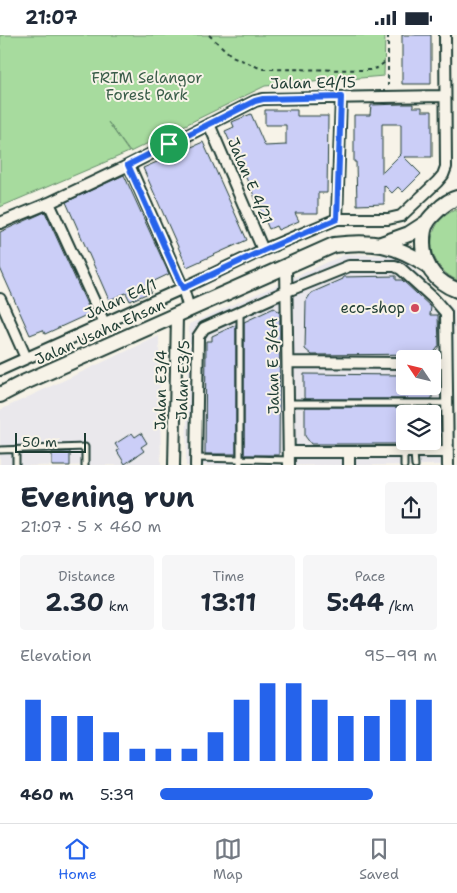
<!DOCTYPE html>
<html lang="en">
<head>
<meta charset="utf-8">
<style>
	body { margin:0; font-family:"Shantell Sans",sans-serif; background:#f6f6f7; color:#1f2937; height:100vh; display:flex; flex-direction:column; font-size:19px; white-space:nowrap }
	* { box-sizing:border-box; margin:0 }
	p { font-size:16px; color:#747a83 }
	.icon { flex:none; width:28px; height:28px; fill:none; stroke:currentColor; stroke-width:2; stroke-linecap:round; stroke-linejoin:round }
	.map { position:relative; height:430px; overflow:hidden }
	.details { display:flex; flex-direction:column; background:#fff; flex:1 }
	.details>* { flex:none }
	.needle { width:32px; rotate:305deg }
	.buttons { position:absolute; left:396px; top:315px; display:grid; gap:10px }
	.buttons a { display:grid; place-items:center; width:45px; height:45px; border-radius:5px; background:#fff; box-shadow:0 2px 12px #0003; font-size:25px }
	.scale { position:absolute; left:15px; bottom:12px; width:71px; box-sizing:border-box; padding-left:5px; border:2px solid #1f3d34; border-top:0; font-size:14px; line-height:18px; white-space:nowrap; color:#1f3d34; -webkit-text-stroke:4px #f7f3e8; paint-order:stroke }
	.pin { position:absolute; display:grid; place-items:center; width:42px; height:42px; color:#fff; margin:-21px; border:2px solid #fff; border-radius:50%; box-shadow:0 1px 5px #0007 }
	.round { display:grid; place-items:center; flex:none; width:52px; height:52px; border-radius:5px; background:#f6f6f7 }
	.headline { display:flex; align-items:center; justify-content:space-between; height:85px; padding:0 20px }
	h1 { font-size:28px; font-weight:700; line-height:38px }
	.stats { display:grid; grid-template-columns:repeat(3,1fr); gap:8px; height:85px; padding:5px 20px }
	.stats div { display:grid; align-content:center; border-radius:5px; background:#f6f6f7; text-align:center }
	.stats b { font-size:25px; font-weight:700 }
	.stats small { font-size:14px; font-weight:400 }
	.stats p { font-size:14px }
	.chart { height:140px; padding:10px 20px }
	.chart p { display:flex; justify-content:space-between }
	.chart svg { width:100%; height:90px; margin-top:5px; stroke:#2563eb; stroke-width:6 }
	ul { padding:0 20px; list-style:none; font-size:16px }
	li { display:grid; grid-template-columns:80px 60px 1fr; align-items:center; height:38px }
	li i { height:12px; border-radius:6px; background:#2563eb }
	.status { display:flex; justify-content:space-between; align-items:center; height:35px; padding:0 25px; background:#fff; direction:ltr }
	.status svg { height:14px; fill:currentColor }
	.dock { display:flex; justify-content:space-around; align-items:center; height:70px; border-top:1px solid #e0e1e3; background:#fff; font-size:14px; color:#747a83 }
	.dock a { display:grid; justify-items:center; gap:2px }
	.dock .selected { color:#2563eb }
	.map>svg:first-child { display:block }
	.built { fill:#eae8ec; fill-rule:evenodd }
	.green { fill:#a7db9e; stroke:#638c69 }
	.building { fill:#cbcef7; stroke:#1f3d34; fill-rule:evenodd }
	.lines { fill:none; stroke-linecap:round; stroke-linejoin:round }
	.service-casing { stroke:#1f3d34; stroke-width:9 }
	.minor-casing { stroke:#1f3d34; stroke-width:14 }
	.tertiary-casing { stroke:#1f3d34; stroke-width:18 }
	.path { stroke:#1f3d34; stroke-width:2; stroke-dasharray:4 4; stroke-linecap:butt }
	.service { stroke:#f7f3e8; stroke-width:5 }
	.minor { stroke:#f7f3e8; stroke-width:10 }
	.tertiary { stroke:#f7f3e8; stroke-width:14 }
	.route-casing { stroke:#fff; stroke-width:10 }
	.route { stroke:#2563eb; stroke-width:6 }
	.poi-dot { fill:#d1495b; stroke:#f7f3e8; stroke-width:2 }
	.labels { text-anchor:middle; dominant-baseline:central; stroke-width:4; stroke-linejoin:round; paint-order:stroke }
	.park-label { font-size:15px; fill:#3a5d49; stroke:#f7f3e8 }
	.street-label { font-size:15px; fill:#1f3d34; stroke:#f7f3e8 }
	.poi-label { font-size:15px; fill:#1f3d34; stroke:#f7f3e8; text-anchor:end }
</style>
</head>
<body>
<div class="status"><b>21:07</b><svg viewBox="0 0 49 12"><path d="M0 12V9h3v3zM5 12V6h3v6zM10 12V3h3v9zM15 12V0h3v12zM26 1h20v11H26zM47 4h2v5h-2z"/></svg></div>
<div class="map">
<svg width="457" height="431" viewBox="0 0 457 431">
	<rect width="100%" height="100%" fill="#f7f3e8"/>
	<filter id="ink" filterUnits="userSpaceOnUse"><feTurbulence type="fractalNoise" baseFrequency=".02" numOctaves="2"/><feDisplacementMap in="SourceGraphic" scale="10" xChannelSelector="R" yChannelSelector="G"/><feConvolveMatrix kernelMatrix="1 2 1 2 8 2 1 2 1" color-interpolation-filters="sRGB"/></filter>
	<g filter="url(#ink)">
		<path class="built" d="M346,219l55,2 53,54 1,155 -269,1 3,-142zM405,324h27v27h-27zM405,379h27v27h-27z
			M159,301l2,129 -161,1v-56z"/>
		<path class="green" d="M0,0h385l-1,41 -119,10 -135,66 -22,-30 21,30 -129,55z
			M457,174v71c-22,-9 -33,-36 -19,-57 5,-7 12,-11 19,-14z"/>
		<path class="building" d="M402,0h29v49h-29z
			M402,69h11v3h9v4h10v46h-28l17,17 -18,18 -5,-5 -6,6 -8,-8v19l-27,1 -1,-43h-2v-47h16l1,-10zM382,89h19v30l-19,19z
			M265,75h32v6h31l-1,77h-9v20h-23l4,8 -21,9 -2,-4 -7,3 -44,-98 9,-4 -2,-5 19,-8 14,32 21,-1v-20h-21z
			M203,107l44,98 -60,27 -44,-99z
			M124,140l45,99 -21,10 3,8 -21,9 -4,-8 -17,7 -43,-98z
			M45,177l46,101 -46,21 -2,-4 -13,5 -30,-67v-36z
			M396,241v4h6l29,27 -1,8h8l1,31 -6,8 -121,1 -7,-6 1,-48 5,-8 32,-14v-2z
			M274,273l6,4 -1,143h-35v-133z
			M236,290v129h-31l1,-113h6v-5z
			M304,339l101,1v11h27v13h-127l-1,-2z
			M305,372h127v7h-27v30h-94l-6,-8z
			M432,373h8l1,28 -8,9z
			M132,398l3,4 6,-4 6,10 -6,4 3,4 -19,13 -8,-13 2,-1 -4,-6z
			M70,417v14h-18v-13z"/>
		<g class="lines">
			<defs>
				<path id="service" d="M288,368h159
					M0,415l85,-3v19
					M414,417l1,14
					M196,423l93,2
					M16,431v-16
					M240,431v-154
					M404,431v-14"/>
				<path id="minor" d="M209,89l54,126
					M129,130l54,123 6,21
					M49,168l55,120
					M337,184l4,-122
					M0,188l49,-20 80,-38 126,-64 8,-2 181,-3
					M286,232l3,199
					M0,264l26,59
					M288,327l117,1
					M432,328h14
					M0,335l183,-82 80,-38 74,-31h51l13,-3 36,-34 6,-7 3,-8 -1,-132
					M289,417h159
					M349,417v14
					M174,431l3,-150
					M196,431l2,-129 6,-9 83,-37 62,-25h46l6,3 32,29 13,15 2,153"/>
				<path id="tertiary" d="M457,163c-8,2 -14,7 -20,13 -3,3 -8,7 -10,12 -4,5 -4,13 -4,19 0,23 12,40 34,48
					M381,209l28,-10 17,-11
					M0,360l23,-12 311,-138c38,-5 61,-1 93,20"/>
			</defs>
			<use href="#service" class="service-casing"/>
			<use href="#minor" class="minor-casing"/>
			<use href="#tertiary" class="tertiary-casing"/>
			<path class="path" d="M209,0l23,21 30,13 108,1 7,-2 11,-8
				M388,0v51"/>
			<use href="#service" class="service"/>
			<use href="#minor" class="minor"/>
			<use href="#tertiary" class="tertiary"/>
		</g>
	</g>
	<g class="lines" filter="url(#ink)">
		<defs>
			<path id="route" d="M341,62l-4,122 -73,31 -81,38 -55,-123 127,-64 8,-2z"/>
		</defs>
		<use href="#route" class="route-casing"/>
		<use href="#route" class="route"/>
	</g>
	<circle class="poi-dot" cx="415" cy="273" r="5"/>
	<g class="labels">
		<g class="park-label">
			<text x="147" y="43">FRIM Selangor<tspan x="147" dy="17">Forest Park</tspan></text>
		</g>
		<g class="street-label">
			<text transform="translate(313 48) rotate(-1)">Jalan E4/15</text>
			<text transform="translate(250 146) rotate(67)">Jalan E 4/21</text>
			<text transform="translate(121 264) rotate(-24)">Jalan E4/1</text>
			<text transform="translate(100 297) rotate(-24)">Jalan Usaha Ehsan</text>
			<text transform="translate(273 331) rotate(-91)">Jalan E 3/6A</text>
			<text transform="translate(183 345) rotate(-88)">Jalan E3/5</text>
			<text transform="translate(161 355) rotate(-89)">Jalan E3/4</text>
		</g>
		<g class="poi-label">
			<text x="405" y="273">eco-shop</text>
		</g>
	</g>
</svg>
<div class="buttons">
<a><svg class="needle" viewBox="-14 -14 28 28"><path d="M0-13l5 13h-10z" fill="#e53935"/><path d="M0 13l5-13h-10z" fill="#747a83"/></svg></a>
<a><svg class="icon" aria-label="layers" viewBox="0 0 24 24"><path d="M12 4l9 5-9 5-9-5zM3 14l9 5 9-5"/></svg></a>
</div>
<div class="scale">50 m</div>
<div class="pin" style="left:169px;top:109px;background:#1e9e55"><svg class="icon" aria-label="arrive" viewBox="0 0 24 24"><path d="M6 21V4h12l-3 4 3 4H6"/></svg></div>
</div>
<section class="details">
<div class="headline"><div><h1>Evening run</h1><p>21:07 · 5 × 460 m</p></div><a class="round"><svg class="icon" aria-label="share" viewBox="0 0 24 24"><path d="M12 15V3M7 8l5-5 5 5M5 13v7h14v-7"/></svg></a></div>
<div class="stats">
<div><p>Distance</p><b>2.30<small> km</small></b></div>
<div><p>Time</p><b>13:11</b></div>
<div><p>Pace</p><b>5:44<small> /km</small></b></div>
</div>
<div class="chart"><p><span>Elevation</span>95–99 m</p>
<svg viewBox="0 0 160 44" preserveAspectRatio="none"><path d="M5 44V14M15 44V22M25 44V22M35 44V30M45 44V38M55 44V38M65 44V38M75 44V30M85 44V14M95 44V6M105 44V6M115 44V14M125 44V22M135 44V22M145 44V14M155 44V14"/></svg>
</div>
<ul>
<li><b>460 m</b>5:39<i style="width:77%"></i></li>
</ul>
</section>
<nav class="dock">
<a class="selected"><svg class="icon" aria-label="home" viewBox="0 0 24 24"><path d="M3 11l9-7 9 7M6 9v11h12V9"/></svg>Home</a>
<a><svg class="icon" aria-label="map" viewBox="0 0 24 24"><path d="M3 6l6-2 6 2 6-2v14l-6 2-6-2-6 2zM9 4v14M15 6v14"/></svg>Map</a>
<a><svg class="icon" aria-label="saved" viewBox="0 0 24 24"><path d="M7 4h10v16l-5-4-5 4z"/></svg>Saved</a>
</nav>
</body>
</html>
